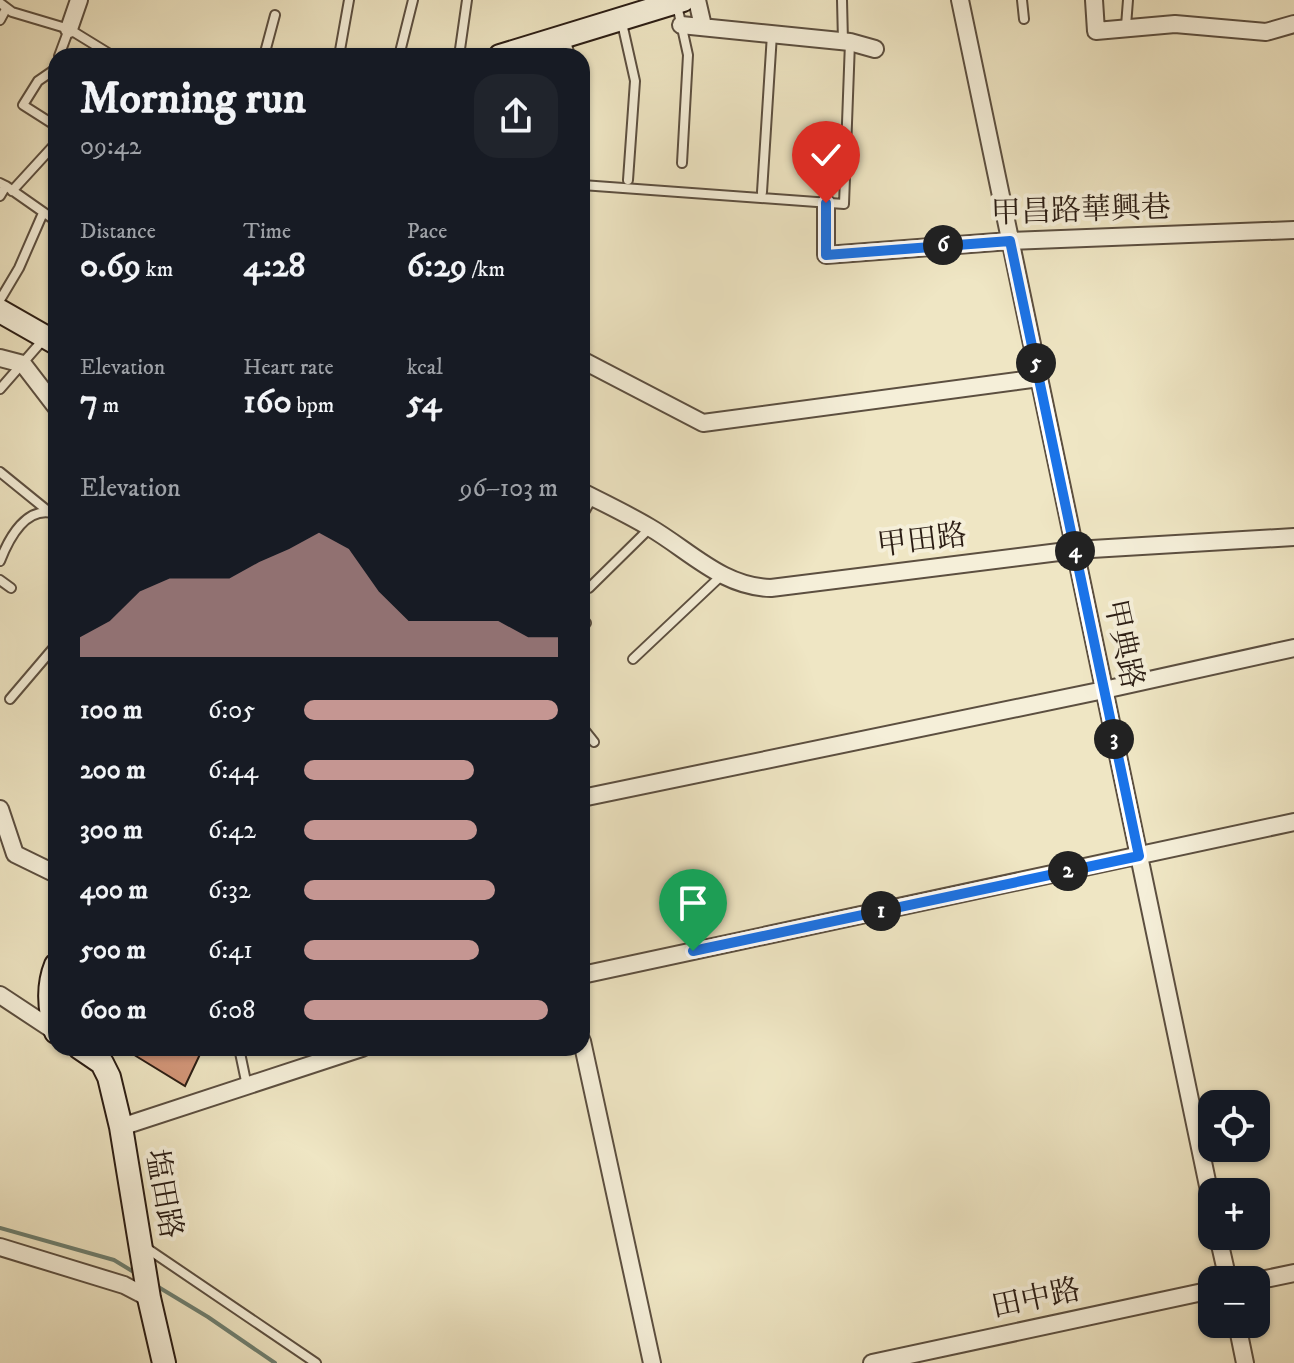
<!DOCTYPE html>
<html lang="en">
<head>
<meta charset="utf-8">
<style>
	body { margin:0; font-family:"IM FELL DW Pica","Noto Serif TC",serif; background:#20242c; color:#f1f3f6; height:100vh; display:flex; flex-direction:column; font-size:30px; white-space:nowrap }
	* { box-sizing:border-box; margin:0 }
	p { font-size:26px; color:#9ea1a6 }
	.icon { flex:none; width:44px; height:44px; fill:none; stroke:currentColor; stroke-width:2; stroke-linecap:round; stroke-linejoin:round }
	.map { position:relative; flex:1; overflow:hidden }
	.details { position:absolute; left:48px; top:48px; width:542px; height:1008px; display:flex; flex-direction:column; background:#171b24; border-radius:24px; box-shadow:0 2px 6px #0004 }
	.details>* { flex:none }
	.buttons { position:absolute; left:1198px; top:1090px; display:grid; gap:16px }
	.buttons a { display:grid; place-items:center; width:72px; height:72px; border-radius:16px; background:#171b24; box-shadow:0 2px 6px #0004; font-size:40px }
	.pin { position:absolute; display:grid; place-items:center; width:68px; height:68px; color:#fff; margin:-82px -34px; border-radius:50% 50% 50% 0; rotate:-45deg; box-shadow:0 0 8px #0007 }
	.pin .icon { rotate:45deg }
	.km { position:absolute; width:40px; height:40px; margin:-20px; border-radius:50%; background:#222; color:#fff; font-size:22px; line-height:40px; text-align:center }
	.round { display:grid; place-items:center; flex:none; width:84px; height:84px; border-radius:24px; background:#20242c }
	.head { display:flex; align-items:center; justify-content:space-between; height:136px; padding:0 32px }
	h1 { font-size:44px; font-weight:800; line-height:60px }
	.figures { display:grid; grid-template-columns:repeat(3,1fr); gap:12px; height:136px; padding:8px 32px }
	.figures div { display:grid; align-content:center }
	.figures b { font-size:34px; font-weight:800 }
	.figures small { font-size:22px; font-weight:400 }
	.figures p { font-size:22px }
	.chart { height:224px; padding:16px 32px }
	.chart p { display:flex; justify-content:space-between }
	.chart svg { width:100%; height:144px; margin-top:8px; fill:#c59692; opacity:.7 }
	ul { padding:0 32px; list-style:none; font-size:26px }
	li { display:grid; grid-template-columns:128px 96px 1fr; align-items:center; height:60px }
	li i { height:20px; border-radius:10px; background:#c59692 }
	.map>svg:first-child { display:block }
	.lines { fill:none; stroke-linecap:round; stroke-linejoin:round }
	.stream { stroke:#6e7f70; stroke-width:4 }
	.building { fill:#d39679; stroke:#2b1d14; stroke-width:2 }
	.lane-casing { stroke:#5c4f40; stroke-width:12 }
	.street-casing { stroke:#5c4f40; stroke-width:20 }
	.secondary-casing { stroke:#2b1d14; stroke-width:26 }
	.lane { stroke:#f5efd9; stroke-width:8 }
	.street { stroke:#f5efd9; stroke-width:16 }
	.secondary { stroke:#f5efd9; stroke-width:22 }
	.route-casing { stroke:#fff; stroke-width:16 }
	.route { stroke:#1a73e8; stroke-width:10 }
	.labels { text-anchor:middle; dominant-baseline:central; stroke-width:8; stroke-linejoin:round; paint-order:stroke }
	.street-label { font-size:30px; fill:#2b1d14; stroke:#f5efd9 }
</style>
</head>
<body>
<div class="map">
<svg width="1294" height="1363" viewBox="0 0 1294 1363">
	<rect width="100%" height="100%" fill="#efe6c4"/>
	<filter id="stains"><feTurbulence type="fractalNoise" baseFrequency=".0025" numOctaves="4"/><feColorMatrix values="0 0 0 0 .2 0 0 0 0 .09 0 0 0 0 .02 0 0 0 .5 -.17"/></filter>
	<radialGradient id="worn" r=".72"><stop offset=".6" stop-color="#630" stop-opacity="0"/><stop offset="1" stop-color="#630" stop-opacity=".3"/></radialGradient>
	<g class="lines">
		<path class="stream" d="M0,1228l114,32 23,14
			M155,1285l53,32 67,46"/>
	</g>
	<path class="building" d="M134,1048h69l-18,38 -54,-33z"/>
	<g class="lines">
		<defs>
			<path id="lane" d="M842,0l1,41
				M1022,0l2,19
				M0,3l12,9 57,17 44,27
				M677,5l11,50 -6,108
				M0,20l6,-11
				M622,23l13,58 -7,99
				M1126,26l2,-26
				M565,37l5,19
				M59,56l10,-27
				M264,56l11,-41
				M339,56l10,-56
				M399,56l14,-56
				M459,56l8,-56
				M56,64l-2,6 -16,11 -15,24 33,21
				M0,183l6,3 -6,10
				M582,185l262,19 6,-162
				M6,186l50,35
				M12,191l44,-48
				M762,192l10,-158
				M0,300l19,-32 24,-55
				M0,389l56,-64
				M0,472l48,39
				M582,516l10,-18
				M0,561c9,-23 27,-57 56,-47
				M0,580l11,8
				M589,588l61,-60
				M582,627l4,-4
				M633,659l88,-83
				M10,699l46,-54
				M582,727l12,15
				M239,1048l8,38
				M145,1247l171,116"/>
			<path id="street" d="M697,0l6,26
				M960,0l252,1205
				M1094,0l2,31 79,-7 91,8 28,-8
				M681,25l169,17 25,7
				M69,29l10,-29
				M826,203v52l184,-14 284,-11
				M0,358l23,6 33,43
				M582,360l121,63 336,-45
				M582,492c22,11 45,22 67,35 40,23 73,60 122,61l304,-38 219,-13
				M582,798l522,-108 190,-42
				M0,809l15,45 41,20
				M582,975l712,-153
				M0,995l56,37
				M582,1041l70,322
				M121,1127l241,-79
				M1218,1236l10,44
				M0,1247l124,38 25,13
				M1256,1281l38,-8
				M1237,1324l8,39
				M872,1363l340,-73"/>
			<path id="secondary" d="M500,56l183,-56
				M0,311l56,32
				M56,965c-9,22 -7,44 0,67
				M80,1048l22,15 7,14 12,50 28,171 15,65"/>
		</defs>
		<use href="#lane" class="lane-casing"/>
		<use href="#street" class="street-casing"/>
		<use href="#secondary" class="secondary-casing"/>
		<use href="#lane" class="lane"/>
		<use href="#street" class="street"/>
		<use href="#secondary" class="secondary"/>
	</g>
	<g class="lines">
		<defs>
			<path id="route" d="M693,951l446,-95 -129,-615 -184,14v-52"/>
		</defs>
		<use href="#route" class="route-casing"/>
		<use href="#route" class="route"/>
	</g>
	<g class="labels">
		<g class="street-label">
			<text transform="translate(1081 211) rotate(-2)">甲昌路華興巷</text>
			<text transform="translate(922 541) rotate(-7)">甲田路</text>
			<text transform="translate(1123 644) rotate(78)">甲典路</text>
			<text transform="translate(163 1194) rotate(80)">塩田路</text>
			<text transform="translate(1036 1299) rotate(-12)">田中路</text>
		</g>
	</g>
	<rect width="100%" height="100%" filter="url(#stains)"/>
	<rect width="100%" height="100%" fill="url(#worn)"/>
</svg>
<div class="buttons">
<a><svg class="icon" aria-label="locate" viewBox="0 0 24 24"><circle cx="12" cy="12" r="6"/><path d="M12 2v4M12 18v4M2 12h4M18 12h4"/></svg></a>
<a>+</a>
<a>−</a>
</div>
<div class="pin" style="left:693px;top:951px;background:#1e9e55"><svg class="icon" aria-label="arrive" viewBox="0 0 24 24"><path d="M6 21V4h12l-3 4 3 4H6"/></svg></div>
<div class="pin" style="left:826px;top:203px;background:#d93025"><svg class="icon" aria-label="check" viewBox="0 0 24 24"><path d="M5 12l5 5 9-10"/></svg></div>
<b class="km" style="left:881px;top:911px">1</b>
<b class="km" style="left:1068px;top:871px">2</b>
<b class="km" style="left:1114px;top:739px">3</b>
<b class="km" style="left:1075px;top:551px">4</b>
<b class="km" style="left:1036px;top:363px">5</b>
<b class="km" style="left:943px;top:245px">6</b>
<section class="details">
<div class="head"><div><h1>Morning run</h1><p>09:42</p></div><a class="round"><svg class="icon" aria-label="share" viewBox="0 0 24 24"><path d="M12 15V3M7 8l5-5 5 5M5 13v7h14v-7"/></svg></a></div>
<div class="figures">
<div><p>Distance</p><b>0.69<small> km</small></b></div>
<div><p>Time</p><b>4:28</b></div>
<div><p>Pace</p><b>6:29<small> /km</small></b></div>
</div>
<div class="figures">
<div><p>Elevation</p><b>7<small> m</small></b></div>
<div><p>Heart rate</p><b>160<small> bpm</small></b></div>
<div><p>kcal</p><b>54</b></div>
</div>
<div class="chart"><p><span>Elevation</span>96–103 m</p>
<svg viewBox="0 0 160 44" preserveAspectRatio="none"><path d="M0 44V38L10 33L20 24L30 20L40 20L50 20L60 15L70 11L80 6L90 11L100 24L110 33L120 33L130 33L140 33L150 38L160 38V44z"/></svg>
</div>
<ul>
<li><b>100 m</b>6:05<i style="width:100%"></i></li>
<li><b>200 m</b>6:44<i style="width:67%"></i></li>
<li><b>300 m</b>6:42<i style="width:68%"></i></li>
<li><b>400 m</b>6:32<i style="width:75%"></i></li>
<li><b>500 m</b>6:41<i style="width:69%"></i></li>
<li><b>600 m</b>6:08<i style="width:96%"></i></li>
</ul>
</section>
</div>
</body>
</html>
